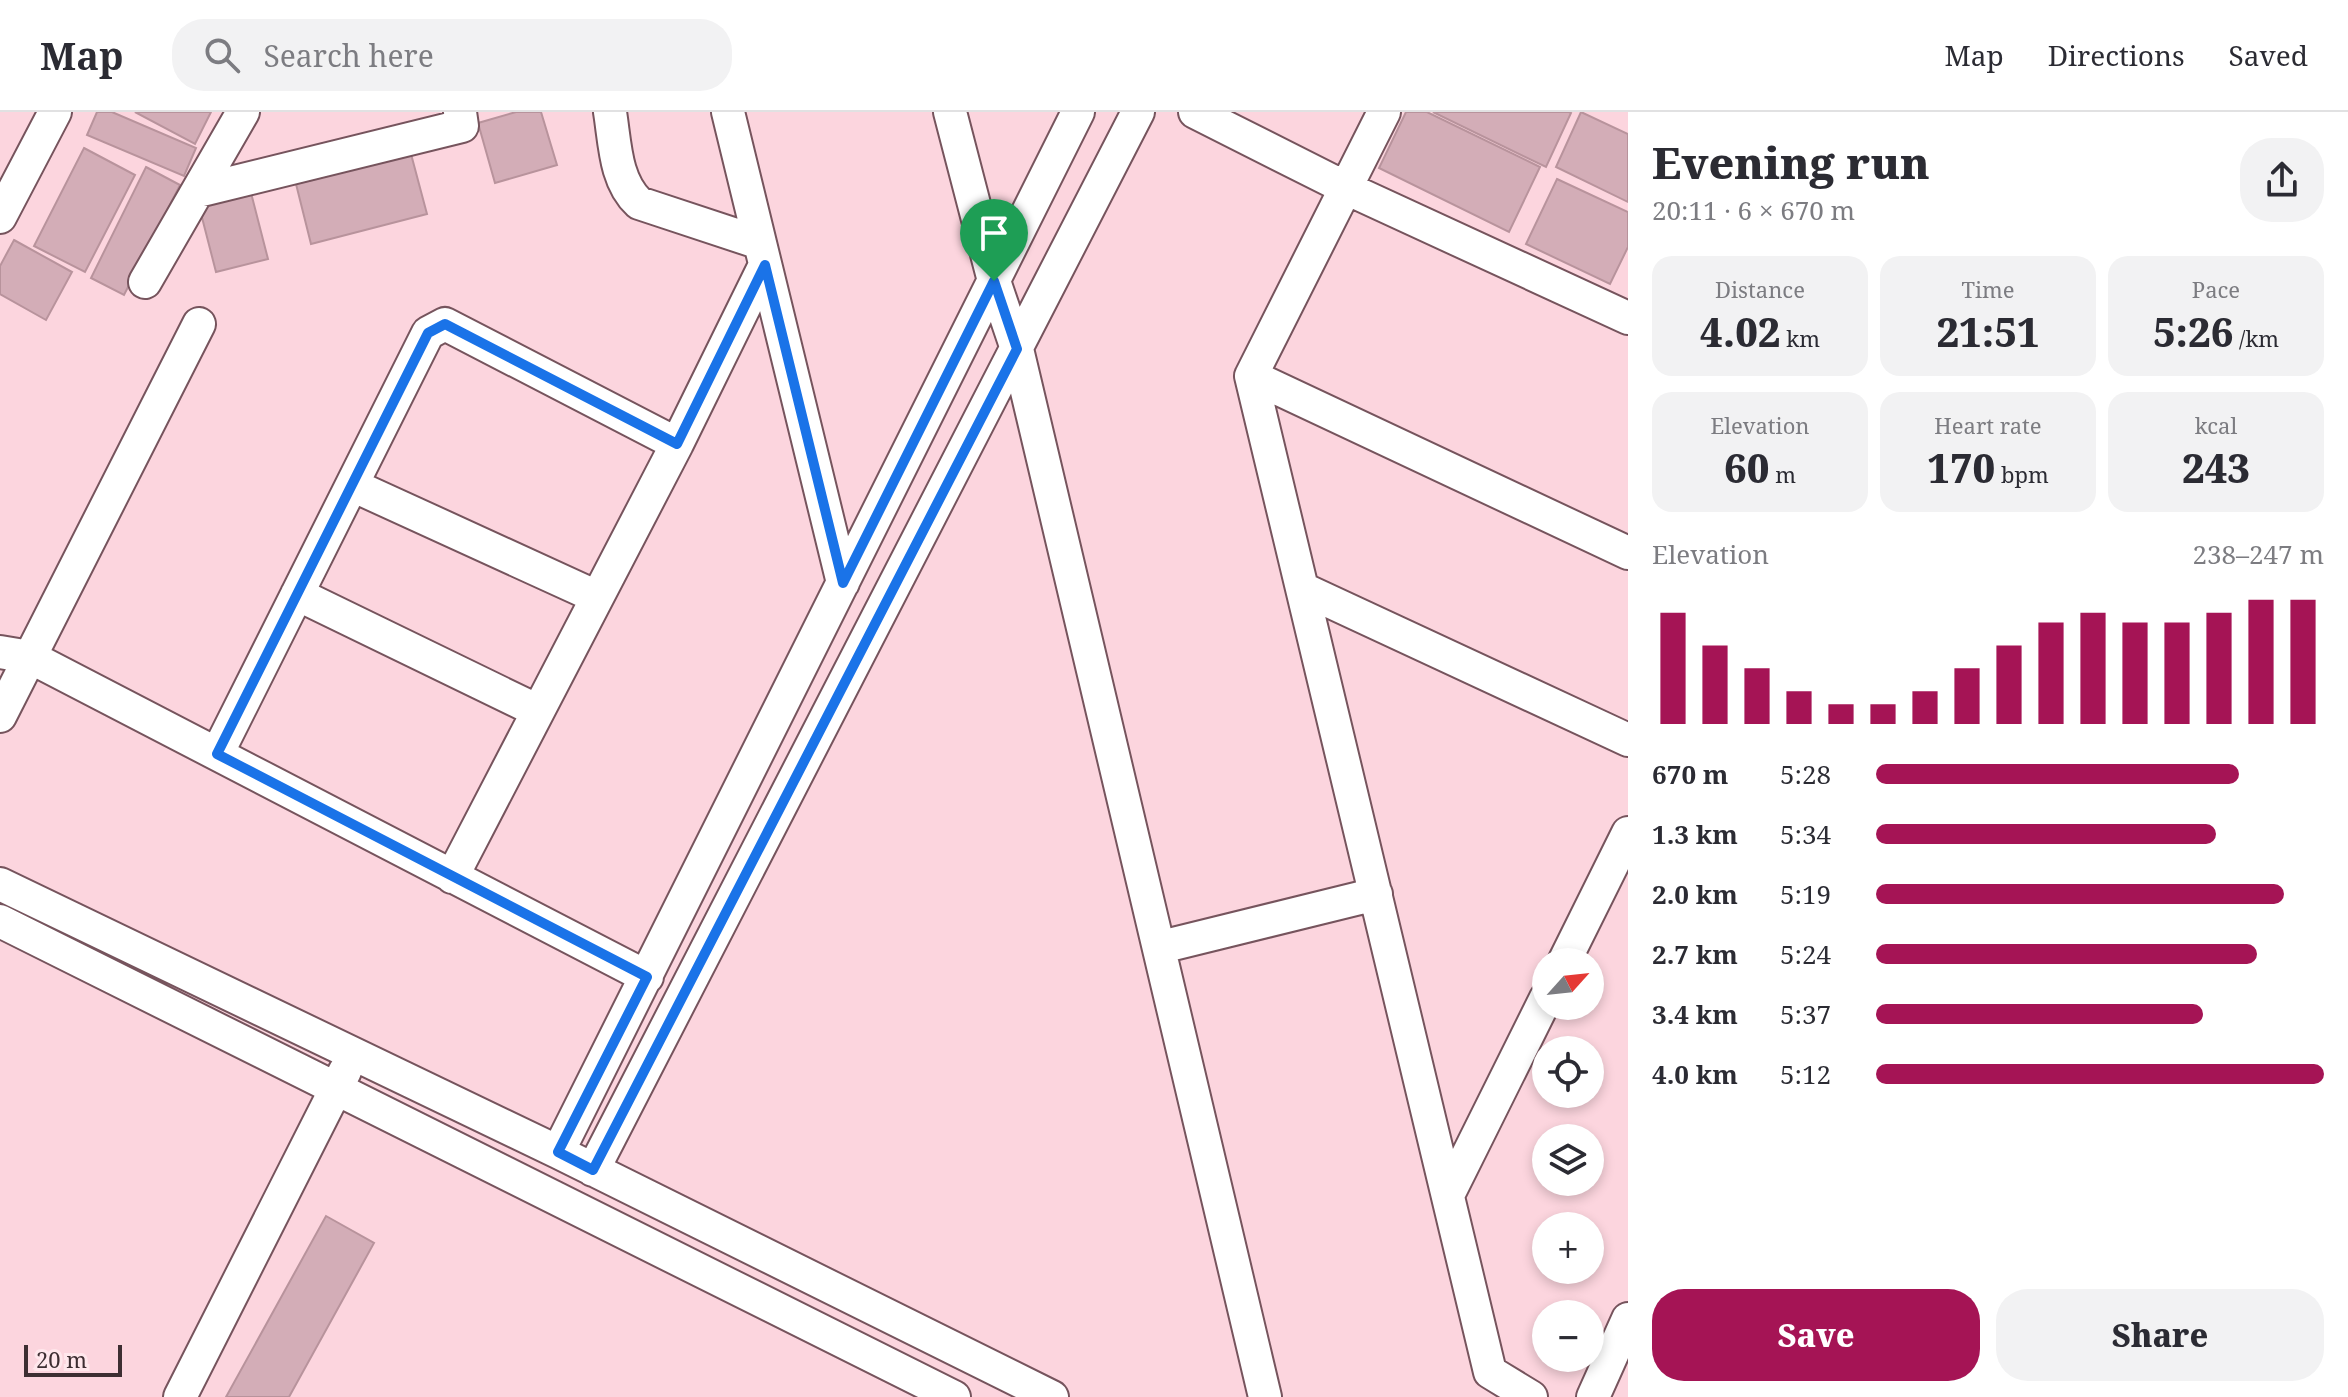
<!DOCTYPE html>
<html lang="en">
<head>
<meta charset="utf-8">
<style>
	body { margin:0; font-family:"Noto Serif",serif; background:#f2f2f3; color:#2b2b33; height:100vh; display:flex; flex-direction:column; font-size:30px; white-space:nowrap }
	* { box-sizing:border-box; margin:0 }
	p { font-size:26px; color:#7c7c81 }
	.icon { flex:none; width:44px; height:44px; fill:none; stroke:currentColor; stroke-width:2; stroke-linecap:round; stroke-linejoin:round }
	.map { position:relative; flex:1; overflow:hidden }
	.drawer { display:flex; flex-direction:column; background:#fff; width:720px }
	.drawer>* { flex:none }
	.needle { width:52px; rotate:63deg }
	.buttons { position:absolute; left:1532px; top:836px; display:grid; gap:16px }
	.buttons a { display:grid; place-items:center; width:72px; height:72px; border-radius:50%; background:#fff; box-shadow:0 4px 12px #0003; font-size:40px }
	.scale { position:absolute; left:24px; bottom:20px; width:98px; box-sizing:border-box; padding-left:8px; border:4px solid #3d2e32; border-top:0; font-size:22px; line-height:28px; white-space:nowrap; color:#3d2e32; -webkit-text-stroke:6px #ffe7ec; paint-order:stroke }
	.pin { position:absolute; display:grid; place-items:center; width:68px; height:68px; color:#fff; margin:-82px -34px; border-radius:50% 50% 50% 0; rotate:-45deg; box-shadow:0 0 8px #0007 }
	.pin .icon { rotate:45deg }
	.round { display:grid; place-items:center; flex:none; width:84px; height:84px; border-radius:32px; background:#f2f2f3 }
	.overview { display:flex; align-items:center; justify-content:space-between; height:136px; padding:0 24px }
	h1 { font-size:44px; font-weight:800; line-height:60px }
	.metrics { display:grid; grid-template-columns:repeat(3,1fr); gap:12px; height:136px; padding:8px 24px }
	.metrics div { display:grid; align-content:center; border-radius:20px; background:#f2f2f3; text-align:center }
	.metrics b { font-size:40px; font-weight:800 }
	.metrics small { font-size:22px; font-weight:400 }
	.metrics p { font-size:22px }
	.chart { height:224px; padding:16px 24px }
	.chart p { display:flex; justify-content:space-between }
	.chart svg { width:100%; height:144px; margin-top:8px; stroke:#a51455; stroke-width:6 }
	.cta { display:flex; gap:16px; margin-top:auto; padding:16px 24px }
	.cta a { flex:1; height:92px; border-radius:32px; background:#a51455; color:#fff; font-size:32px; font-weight:800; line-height:92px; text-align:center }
	.cta a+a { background:#f2f2f3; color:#2b2b33 }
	ul { padding:0 24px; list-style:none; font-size:26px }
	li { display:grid; grid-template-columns:128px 96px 1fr; align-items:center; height:60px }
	li i { height:20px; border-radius:10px; background:#a51455 }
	header { display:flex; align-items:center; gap:48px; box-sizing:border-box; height:112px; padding:0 40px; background:#fff; border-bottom:2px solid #e1e1e2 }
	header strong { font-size:38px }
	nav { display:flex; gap:44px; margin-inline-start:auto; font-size:28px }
	.search { width:560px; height:72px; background:#f2f2f3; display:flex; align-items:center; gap:20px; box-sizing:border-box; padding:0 28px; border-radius:32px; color:#7c7c81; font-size:30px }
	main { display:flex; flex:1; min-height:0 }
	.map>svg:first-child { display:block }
	.building { fill:#d3adb7; stroke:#b8939c; stroke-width:2 }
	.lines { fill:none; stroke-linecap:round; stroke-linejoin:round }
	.street-casing { stroke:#76545d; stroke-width:36 }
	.street { stroke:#fff; stroke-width:32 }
	.route-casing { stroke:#fff; stroke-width:16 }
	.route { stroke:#1a73e8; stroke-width:10 }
</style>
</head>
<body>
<header>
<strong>Map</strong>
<div class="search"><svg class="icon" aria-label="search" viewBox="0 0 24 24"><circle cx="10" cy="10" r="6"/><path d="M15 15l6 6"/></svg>Search here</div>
<nav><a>Map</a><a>Directions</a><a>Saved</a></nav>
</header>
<main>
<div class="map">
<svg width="1628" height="1285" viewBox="0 0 1628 1285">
	<rect width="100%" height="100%" fill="#fcd5de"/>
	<path class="building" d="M97,0h15l84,36 -12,28 -97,-41z
		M135,0h76l-16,32z
		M516,0h25l16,53 -62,18 -17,-60z
		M1406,0h21l113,55 -31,65 -130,-64z
		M1433,0h136l2,1 -25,54z
		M1581,0l47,22v68l-72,-35z
		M84,36l51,27 -50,97 -51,-26z
		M411,42l16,60 -116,30 -15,-60z
		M146,55l34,18 -56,110 -33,-17z
		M1557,67l71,33v35l-18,37 -84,-40z
		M250,77l18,70 -52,13 -18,-70z
		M14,128l58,32 -26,48 -46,-26v-28z
		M326,1104l48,27 -85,154h-63z"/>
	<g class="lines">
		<defs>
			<path id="street" d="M610,0c5,31 5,69 29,91l121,40
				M728,0l115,471
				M950,0l44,169 23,68 248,1048
				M1195,0l153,77 280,129
				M1384,0l-133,264 239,996 41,25
				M198,79l264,-65 -2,-14
				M0,105l55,-105
				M145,170l98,-170
				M1251,264l377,177
				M352,373l245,112
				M1303,477l325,151
				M297,482l241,117
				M0,540l30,5 617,320
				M0,604l199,-392
				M217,642l211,-421 17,-9 232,120
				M452,765l225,-433 88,-179
				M0,772l558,268 494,245
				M0,809l954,476
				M1161,835l215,-53
				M1564,850l64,-129
				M558,1040l520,-1040
				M593,1058l545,-1058
				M1448,1083l98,-197
				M180,1285l165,-326
				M1593,1285l35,-78"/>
		</defs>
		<use href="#street" class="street-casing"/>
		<use href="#street" class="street"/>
	</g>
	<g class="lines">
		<defs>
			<path id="route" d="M765,153l78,318 151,-302 23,68 -424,821 -35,-18 89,-175 -430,-223 211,-421 17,-9 232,120z"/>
		</defs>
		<use href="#route" class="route-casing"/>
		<use href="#route" class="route"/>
	</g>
</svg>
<div class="buttons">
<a><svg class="needle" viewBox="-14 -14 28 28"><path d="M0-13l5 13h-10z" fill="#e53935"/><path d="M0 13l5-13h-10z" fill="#7c7c81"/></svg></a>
<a><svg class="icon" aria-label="locate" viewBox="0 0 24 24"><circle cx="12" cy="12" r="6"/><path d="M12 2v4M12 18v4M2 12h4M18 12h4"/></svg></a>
<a><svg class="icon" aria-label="layers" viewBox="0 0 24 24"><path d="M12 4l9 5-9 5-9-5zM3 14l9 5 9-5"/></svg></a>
<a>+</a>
<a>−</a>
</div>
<div class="scale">20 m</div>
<div class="pin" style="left:994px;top:169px;background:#1e9e55"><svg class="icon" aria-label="arrive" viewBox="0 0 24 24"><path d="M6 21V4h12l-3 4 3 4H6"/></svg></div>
</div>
<section class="drawer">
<div class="overview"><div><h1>Evening run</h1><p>20:11 · 6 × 670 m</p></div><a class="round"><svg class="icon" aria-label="share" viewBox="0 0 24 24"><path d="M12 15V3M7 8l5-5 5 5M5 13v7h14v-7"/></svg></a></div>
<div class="metrics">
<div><p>Distance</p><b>4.02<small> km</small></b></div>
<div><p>Time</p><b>21:51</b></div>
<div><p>Pace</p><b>5:26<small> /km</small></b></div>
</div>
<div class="metrics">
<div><p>Elevation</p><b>60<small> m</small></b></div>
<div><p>Heart rate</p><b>170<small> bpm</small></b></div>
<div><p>kcal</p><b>243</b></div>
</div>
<div class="chart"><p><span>Elevation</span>238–247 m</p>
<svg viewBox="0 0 160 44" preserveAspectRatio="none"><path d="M5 44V10M15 44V20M25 44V27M35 44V34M45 44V38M55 44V38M65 44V34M75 44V27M85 44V20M95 44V13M105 44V10M115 44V13M125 44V13M135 44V10M145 44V6M155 44V6"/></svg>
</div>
<ul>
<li><b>670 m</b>5:28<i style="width:81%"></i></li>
<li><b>1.3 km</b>5:34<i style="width:76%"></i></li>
<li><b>2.0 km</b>5:19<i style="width:91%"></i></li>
<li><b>2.7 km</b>5:24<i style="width:85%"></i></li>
<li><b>3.4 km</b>5:37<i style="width:73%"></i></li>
<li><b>4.0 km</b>5:12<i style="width:100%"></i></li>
</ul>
<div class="cta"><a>Save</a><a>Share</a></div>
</section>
</main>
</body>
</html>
